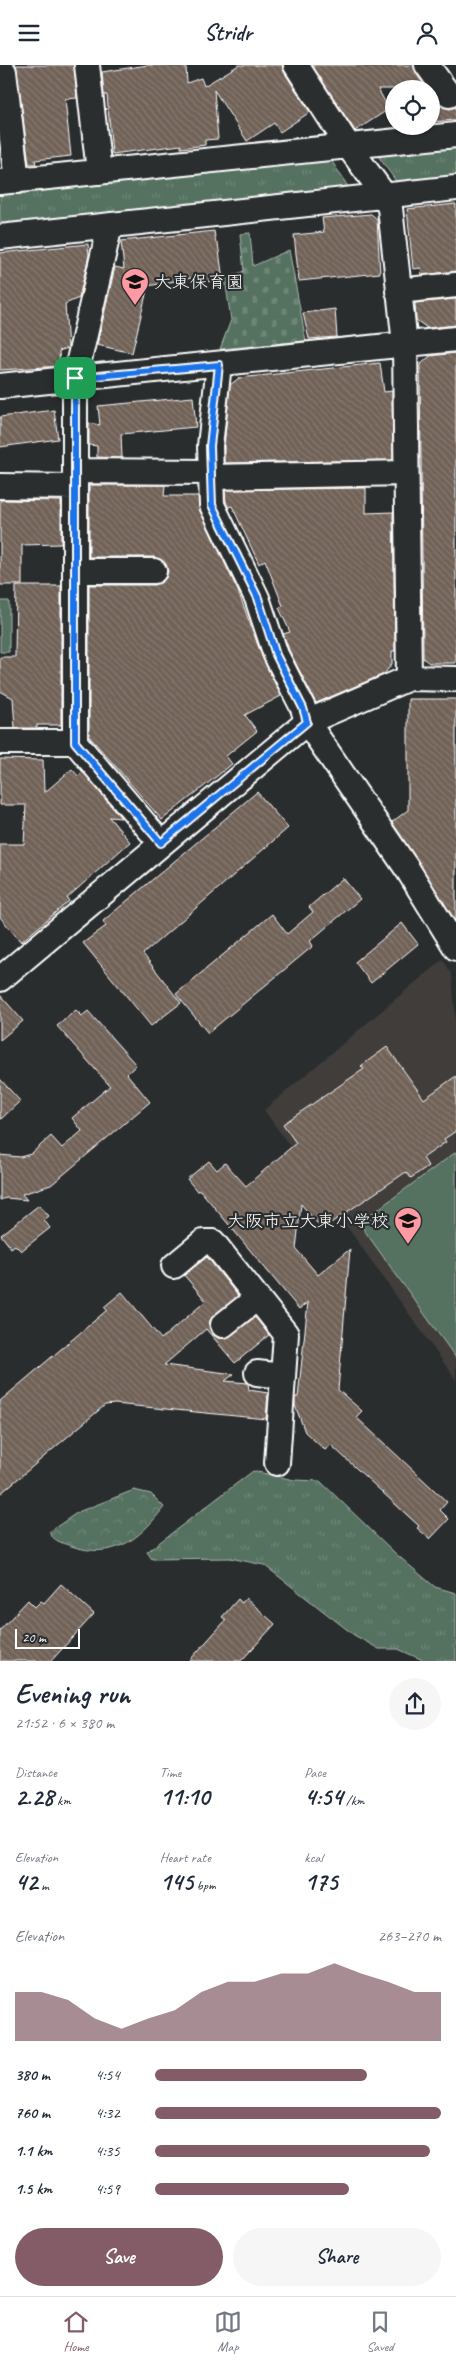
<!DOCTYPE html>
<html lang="en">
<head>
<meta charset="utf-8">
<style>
	body { margin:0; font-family:Caveat,"Klee One",sans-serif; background:#f6f6f7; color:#1f2937; height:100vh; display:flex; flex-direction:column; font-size:19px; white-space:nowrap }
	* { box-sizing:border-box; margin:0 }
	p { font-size:16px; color:#747a83 }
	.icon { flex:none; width:28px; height:28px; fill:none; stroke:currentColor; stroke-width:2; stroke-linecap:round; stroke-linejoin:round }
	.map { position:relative; height:1596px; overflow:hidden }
	.panel { display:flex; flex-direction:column; background:#fff; flex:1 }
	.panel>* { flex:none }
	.fabs { position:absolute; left:385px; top:15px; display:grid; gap:10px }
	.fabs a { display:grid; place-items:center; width:55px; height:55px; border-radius:50%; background:#fff; box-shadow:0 1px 4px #0004; font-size:25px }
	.scale { position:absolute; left:15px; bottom:12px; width:65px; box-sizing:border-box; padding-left:5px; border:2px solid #fff; border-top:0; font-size:14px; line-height:18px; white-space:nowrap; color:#fff; -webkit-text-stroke:4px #2a2d2e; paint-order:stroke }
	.pin { position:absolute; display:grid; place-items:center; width:42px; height:42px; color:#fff; margin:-21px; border-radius:10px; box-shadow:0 2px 8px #0006 }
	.round { display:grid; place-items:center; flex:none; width:52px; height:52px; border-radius:26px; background:#f6f6f7 }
	.headline { display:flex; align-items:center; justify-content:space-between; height:85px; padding:0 15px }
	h1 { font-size:28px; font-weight:600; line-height:38px }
	.stats { display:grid; grid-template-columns:repeat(3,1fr); gap:8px; height:85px; padding:5px 15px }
	.stats div { display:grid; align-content:center }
	.stats b { font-size:25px; font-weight:600 }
	.stats small { font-size:14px; font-weight:400 }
	.stats p { font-size:14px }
	.chart { height:140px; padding:10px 15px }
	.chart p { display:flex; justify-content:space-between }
	.chart svg { width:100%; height:90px; margin-top:5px; fill:#845c67; opacity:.7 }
	.primary-button { display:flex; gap:10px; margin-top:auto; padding:10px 15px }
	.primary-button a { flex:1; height:58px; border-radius:30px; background:#845c67; color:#fff; font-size:20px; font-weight:600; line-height:58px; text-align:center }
	.primary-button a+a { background:#f6f6f7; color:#1f2937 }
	ul { padding:0 15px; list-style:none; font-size:16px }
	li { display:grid; grid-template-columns:80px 60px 1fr; align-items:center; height:38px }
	li i { height:12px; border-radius:6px; background:#845c67 }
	header { display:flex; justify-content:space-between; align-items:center; height:65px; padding:0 15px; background:#fff; font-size:22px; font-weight:600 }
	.tab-bar { display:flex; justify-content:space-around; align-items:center; height:70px; border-top:1px solid #e0e1e3; background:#fff; font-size:14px; color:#747a83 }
	.tab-bar a { display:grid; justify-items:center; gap:2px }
	.tab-bar .on { color:#845c67 }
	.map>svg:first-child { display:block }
	.built { fill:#3f3d3b }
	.grass { fill:url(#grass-tufts); stroke:#aab8b0 }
	.forest { fill:url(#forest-crowns); stroke:#aab8b0 }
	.cemetery { fill:url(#cemetery-stones); stroke:#aab8b0 }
	.garden { fill:#557160; stroke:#aab8b0 }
	.building { fill:url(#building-back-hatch); stroke:#fff }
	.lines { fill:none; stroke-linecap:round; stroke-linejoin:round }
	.minor-casing { stroke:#fff; stroke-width:28 }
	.minor { stroke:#2a2d2e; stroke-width:24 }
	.route-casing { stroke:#fff; stroke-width:10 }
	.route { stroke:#1a73e8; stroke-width:6 }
	.labels { text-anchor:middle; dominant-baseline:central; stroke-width:4.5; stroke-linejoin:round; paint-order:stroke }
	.poi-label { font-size:18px; fill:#fff; stroke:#2a2d2e; text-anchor:start }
</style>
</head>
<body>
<header><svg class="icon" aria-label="menu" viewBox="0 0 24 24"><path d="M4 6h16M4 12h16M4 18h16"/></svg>Stridr<svg class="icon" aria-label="person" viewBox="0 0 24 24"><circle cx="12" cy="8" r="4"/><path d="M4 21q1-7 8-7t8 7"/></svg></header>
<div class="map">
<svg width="456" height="1596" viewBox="0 0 456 1596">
	<defs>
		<pattern id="grass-tufts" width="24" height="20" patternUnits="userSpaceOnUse" patternTransform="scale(1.25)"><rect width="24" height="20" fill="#557160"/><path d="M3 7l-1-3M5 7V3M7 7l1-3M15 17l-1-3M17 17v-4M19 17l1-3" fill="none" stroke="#6e8678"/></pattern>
		<pattern id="forest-crowns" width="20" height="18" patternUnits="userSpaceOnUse" patternTransform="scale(1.25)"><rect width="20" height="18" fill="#557160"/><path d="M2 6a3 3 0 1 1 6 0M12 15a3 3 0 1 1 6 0" fill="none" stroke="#6e8678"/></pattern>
		<pattern id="cemetery-stones" width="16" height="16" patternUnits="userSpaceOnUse" patternTransform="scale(1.25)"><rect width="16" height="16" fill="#557160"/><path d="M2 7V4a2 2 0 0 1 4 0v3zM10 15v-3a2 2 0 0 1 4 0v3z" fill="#6e8678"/></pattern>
		<pattern id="building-back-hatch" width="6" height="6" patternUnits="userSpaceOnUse" patternTransform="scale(1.25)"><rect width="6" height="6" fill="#716258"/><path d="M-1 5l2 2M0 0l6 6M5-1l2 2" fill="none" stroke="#867a71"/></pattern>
	</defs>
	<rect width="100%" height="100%" fill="#2a2d2e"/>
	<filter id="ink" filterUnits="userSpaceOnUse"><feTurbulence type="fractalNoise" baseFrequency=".02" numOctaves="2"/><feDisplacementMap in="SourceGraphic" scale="10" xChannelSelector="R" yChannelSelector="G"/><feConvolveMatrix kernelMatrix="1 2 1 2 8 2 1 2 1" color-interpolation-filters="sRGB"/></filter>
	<g filter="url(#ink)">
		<path class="built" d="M443,894l9,16 4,50v355l-192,-270z"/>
		<path class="grass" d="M456,75v42l-55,6 -28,-39z
			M328,90l24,38 -352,38v-43z
			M253,1406l41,9 26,1 76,73 39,33 21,6v68h-31l-27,-12h-19l-25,-14 -90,-70 -34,-7 -78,1 -5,-7z"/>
		<path class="forest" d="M134,1425l17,4 13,13c-25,33 -50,53 -93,39 -11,-4 -17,-5 -22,-14l29,-20z"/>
		<path class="cemetery" d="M250,168l3,33 36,-16 17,91 -86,8 11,-29 -6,-41 19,-8 -4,-37z"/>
		<path class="garden" d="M0,536h9v51h-9z
			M456,1087v206l-97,-135z"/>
		<path class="building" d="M16,0h58l3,33 -12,1 6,57 -36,4 1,4h-7z
			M148,0h34v2h4l1,16 14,-5 3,8 35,-21h43l2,7 26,40 -30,20 -6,-9 -27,18 -33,-51 4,49 -13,1v5l-24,3v-3l-69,9 -5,-59h-3l-2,-23z
			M312,0h102l2,8 11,16h-49l11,20 -34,22z
			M431,29l12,13 7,2 6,-2v13l-25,2z
			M456,139v67l-34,4 -1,-7 -8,1 -6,-60z
			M371,149l6,5 3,54 -81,8 -5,-46 30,-3 -2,-14z
			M214,166l2,12h2l5,37 -31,3 -1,-5 -43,8 -16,67 -35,-8 18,-78 9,2 -3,-28z
			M88,179l1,11 -10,43 -14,6 3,44 -9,3 1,15 -60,4v-117z
			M456,234v26l-29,3 -11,-8 -1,-17z
			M335,244l2,28 -28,2 -6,-26z
			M456,288v310h-27l-6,-5 -3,-293 10,-9z
			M380,298l4,29 8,-1 1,69 -169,3v-16l6,-62 9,-7z
			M193,332l3,30 -75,7 1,24 -25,-1v-11l-8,-1v-22l11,2 -2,-19z
			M54,345l4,29 -58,8v-30z
			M89,420h76l-1,11h34l2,15 38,80 25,68 18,37 -36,19 12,16 -31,25 6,8 -70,56 -73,-84v-151h65l12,-7 2,-7 -2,-7 -12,-7h-65z
			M366,423v25l27,-1 2,139h-3v13l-8,10 -68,29 -27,-53 -6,-16 7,-2 -11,-24 4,-2 -18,-46 -6,4 -27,-58 -4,1 -2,-5 -1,-12z
			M0,435l61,1v43l-39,1v40h-22z
			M16,521h45v139h-24v3h-22l-2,-30 -13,-7v-34h15z
			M408,634h48v223l-64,-100 16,-12z
			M0,694l43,1 1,33 28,-24 6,7 5,-4 38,46 -12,-1 21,25 -63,56 2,3 -48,41 -21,-25v-73h24l2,-39h-26z
			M257,727l31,36 -145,126 38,49 -30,23 -68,-83 23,-17 -3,-5z
			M343,813l17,21 -50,42 3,5 -105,87 -32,-39 96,-80 15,20 26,-22 -4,-5z
			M402,858l16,21 -47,39 -16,-21z
			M0,930l23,26 -23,19z
			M76,945l6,6 6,-5 48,54 -9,9 23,28 -99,83 -29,9 5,6 -21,-2 -6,2v-45l20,2 11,-3 20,-18 11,12 20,-17 -10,-13 38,-32 -53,-60z
			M387,982l37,52 32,-23v55l-12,8 2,3 -23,16 5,8 -17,12 -5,-6 -84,57 -21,-25 -5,45 22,26 32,-26 -12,141 24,21 -6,6 91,85 -7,8 9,9 -19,20 -13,-11 2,-2 -88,-81 -6,5 -20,-18 -10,-27v-8h3l10,-95 -9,7 -99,-119 -3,1 -10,-12 22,-18 8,9 8,-7 21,23 50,-43 -13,-19 81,-55 -3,-3z
			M0,1014l20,22 -20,19z
			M39,1140l10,11 -5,4 6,8 -29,23 -6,-6 -4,3 -10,-13z
			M207,1192l31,39 -28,24 -1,7 3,6 6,5h7l30,-21 14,18 -34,28 -29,-34 -42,36 70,9 -9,7 23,2 1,7 19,3 -2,26 -151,-15 -10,1 -105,89v-93l107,-91 -3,-3 18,-15 39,47 45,-38 -22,-26z
			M61,1519l33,30 -43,47h-51v-31l28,-30 7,7 6,-6 3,2z
			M246,1533l29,26 -34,37h-52l37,-41 -4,-3 16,-18 4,4z"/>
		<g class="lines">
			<defs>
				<path id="minor" d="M87,0l12,107
					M296,0l53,82 35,48 6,13 15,136 4,334
					M427,0l22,30
					M4,7l13,109
					M0,117l456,-47
					M110,160l-35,153v364l86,101
					M0,172l456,-49
					M398,226l58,-6
					M219,299l-9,82 2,59 45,93 19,57 27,53 4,14 101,148 48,78
					M0,321l456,-47
					M75,406l135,1
					M210,412l196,-4
					M0,421l75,1
					M75,506h79
					M0,677h75
					M0,914l307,-257 102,-44 47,1
					M174,1201l29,-24h10l73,92 -9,129
					M223,1260l34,-27
					M257,1308l26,3"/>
			</defs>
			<use href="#minor" class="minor-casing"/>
			<use href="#minor" class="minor"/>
		</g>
	</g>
	<g class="lines" filter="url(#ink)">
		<defs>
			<path id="route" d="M219,300l-9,81 2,59 46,93 18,57 27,53 4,14 -146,121 -86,-101v-364z"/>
		</defs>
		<use href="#route" class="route-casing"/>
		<use href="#route" class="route"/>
	</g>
	<defs>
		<symbol id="school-pin" viewBox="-11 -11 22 30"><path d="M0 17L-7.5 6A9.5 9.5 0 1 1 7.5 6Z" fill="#ff9aa2" stroke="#2a2d2e"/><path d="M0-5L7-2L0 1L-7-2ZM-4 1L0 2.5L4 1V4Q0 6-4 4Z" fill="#111"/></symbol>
	</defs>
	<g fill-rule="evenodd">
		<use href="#school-pin" x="119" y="201" width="32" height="43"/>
		<use href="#school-pin" x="392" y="1140" width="32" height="43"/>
	</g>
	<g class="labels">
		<g class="poi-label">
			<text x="154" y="217">大東保育園</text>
			<text x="389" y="1156" text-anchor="end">大阪市立大東小学校</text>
		</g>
	</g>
</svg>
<div class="fabs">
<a><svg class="icon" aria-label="locate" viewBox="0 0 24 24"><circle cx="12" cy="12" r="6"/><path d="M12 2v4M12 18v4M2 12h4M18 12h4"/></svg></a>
</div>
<div class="scale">20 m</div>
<div class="pin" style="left:75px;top:313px;background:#1e9e55"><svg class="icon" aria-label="arrive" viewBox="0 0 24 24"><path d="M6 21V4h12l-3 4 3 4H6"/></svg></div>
</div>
<section class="panel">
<div class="headline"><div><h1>Evening run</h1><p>21:52 · 6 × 380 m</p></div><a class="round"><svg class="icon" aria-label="share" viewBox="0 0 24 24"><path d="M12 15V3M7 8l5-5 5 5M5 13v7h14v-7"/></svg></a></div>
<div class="stats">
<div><p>Distance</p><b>2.28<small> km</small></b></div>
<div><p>Time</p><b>11:10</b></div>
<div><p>Pace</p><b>4:54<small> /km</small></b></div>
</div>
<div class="stats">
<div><p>Elevation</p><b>42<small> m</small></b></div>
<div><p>Heart rate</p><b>145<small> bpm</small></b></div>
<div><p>kcal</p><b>175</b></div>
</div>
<div class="chart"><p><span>Elevation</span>263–270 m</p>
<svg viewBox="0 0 160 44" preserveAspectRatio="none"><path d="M0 44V20L10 20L20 24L30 33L40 38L50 33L60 29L70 20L80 15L90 15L100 11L110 11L120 6L130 11L140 15L150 20L160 20V44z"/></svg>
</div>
<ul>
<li><b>380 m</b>4:54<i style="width:74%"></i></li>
<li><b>760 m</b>4:32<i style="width:100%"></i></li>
<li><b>1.1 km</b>4:35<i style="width:96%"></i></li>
<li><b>1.5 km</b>4:59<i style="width:68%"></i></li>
</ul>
<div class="primary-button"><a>Save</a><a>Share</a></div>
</section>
<nav class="tab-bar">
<a class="on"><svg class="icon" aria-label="home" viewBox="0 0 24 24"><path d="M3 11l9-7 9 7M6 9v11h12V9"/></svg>Home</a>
<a><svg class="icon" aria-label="map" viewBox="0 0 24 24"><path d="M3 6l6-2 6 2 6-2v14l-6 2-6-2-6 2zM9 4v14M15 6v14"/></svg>Map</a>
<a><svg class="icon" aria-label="saved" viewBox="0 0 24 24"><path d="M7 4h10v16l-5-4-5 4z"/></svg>Saved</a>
</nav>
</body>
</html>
